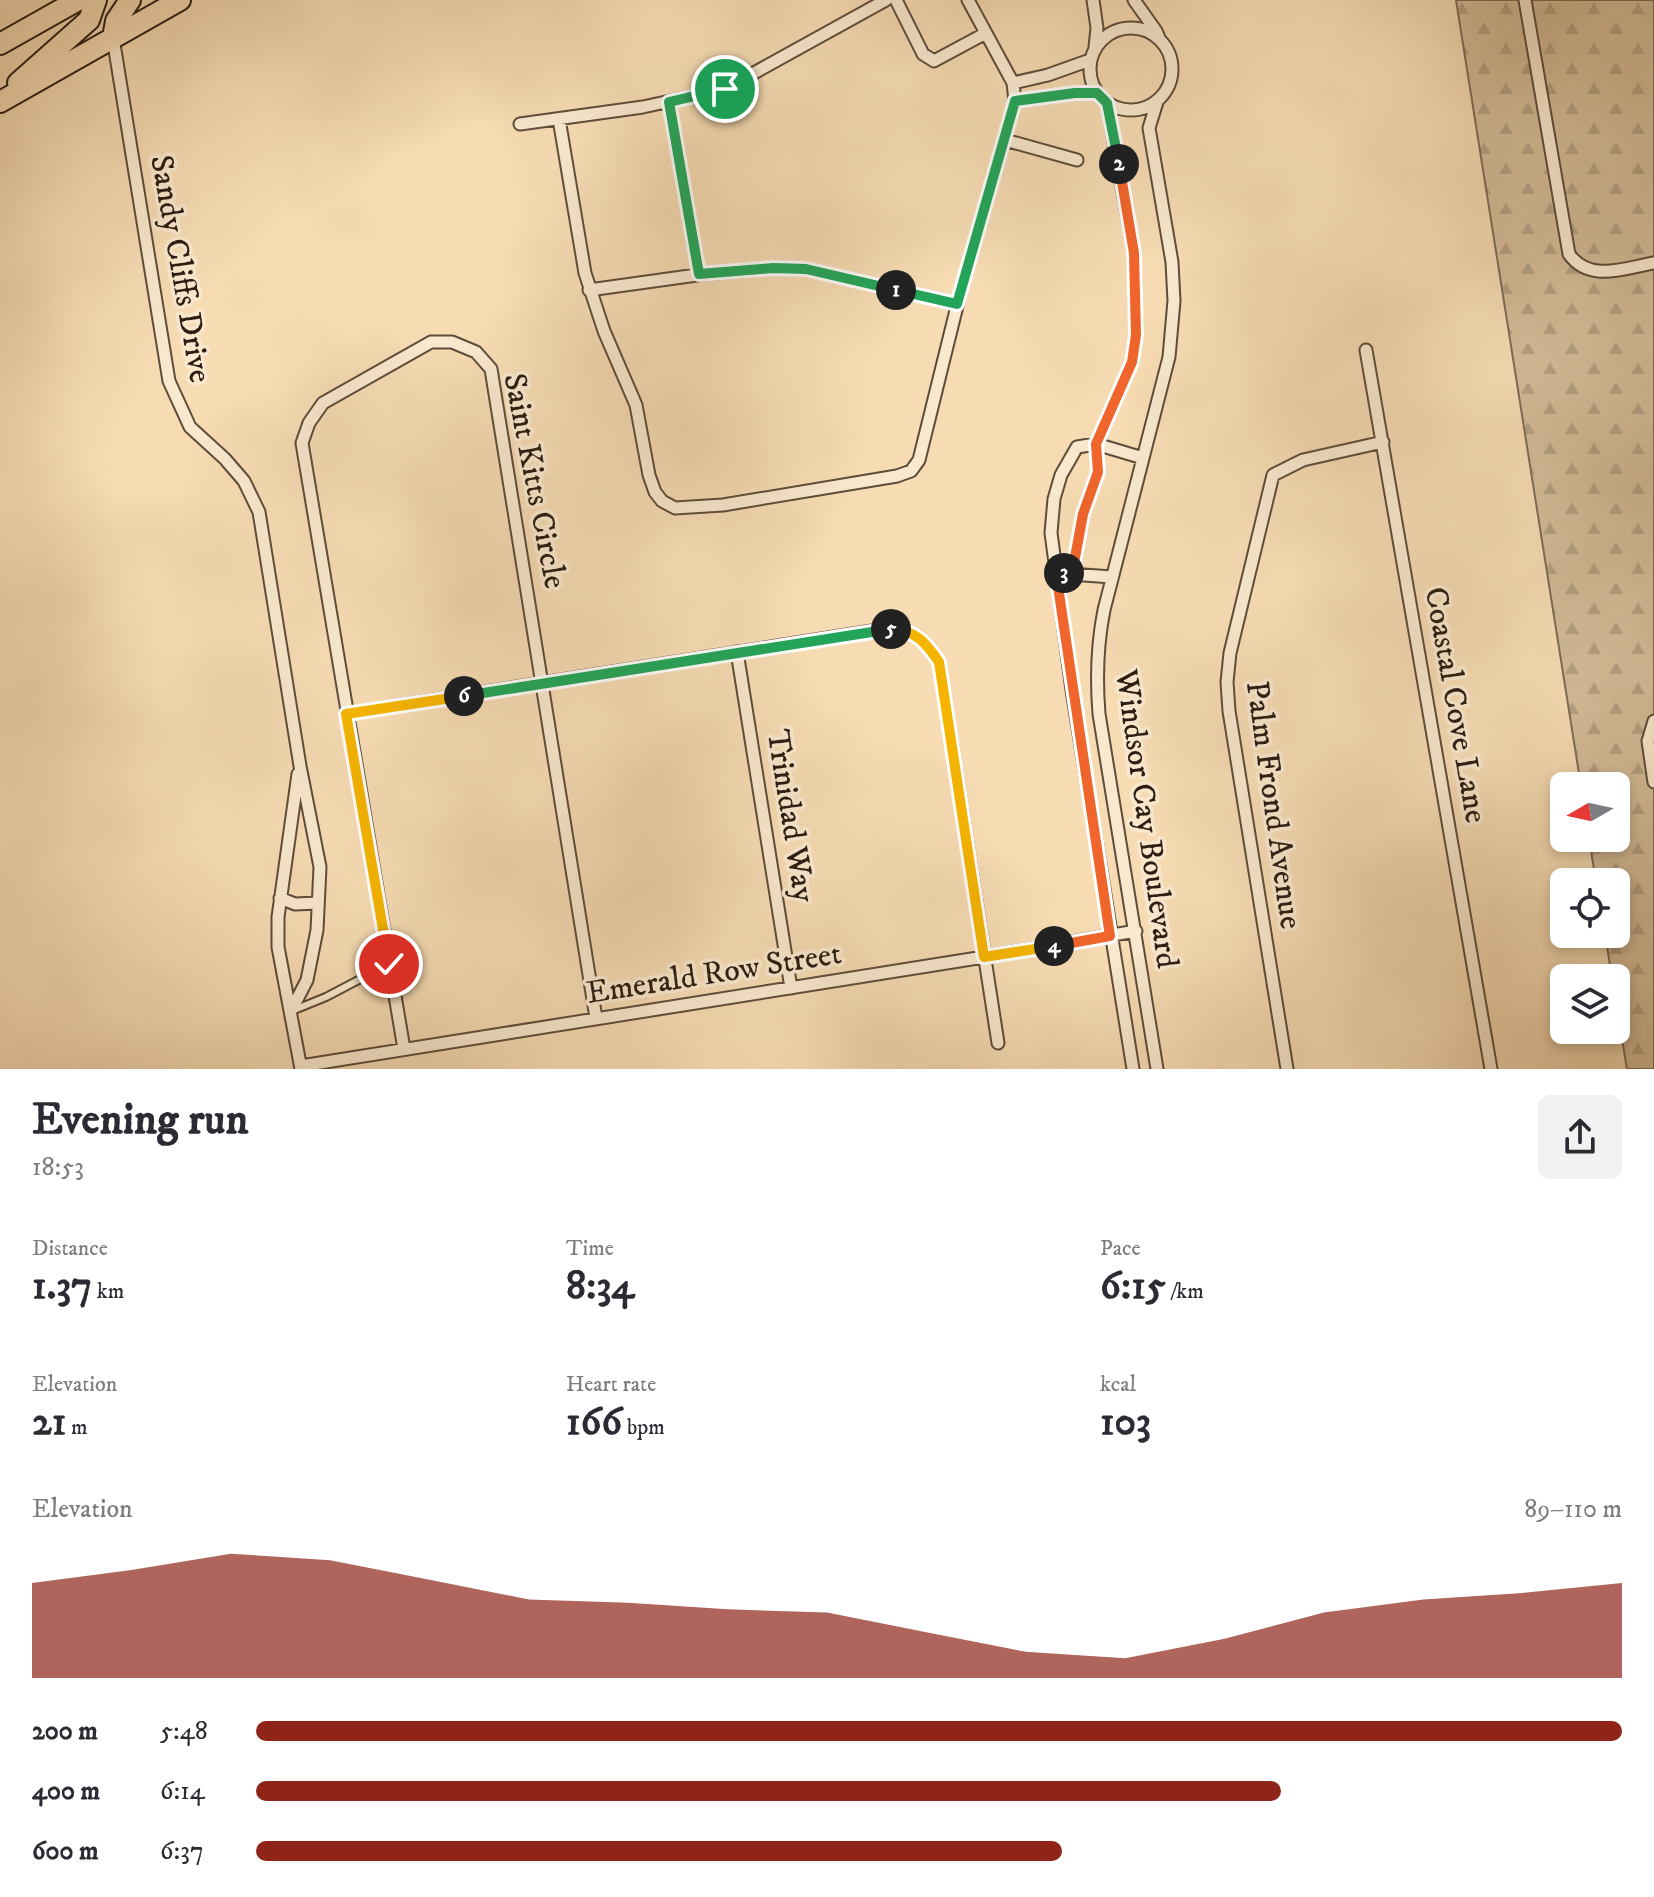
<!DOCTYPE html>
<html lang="en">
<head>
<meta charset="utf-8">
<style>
	body { margin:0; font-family:"IM FELL DW Pica",serif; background:#f2f2f3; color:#2b2b33; height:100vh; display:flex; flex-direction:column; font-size:30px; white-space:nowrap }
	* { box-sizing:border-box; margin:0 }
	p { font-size:26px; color:#7c7c81 }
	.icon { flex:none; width:44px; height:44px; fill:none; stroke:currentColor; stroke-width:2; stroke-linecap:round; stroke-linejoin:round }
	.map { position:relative; height:1069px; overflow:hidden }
	.side { display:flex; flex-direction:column; background:#fff; flex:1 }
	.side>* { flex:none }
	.needle { width:52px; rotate:261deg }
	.controls { position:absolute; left:1550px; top:772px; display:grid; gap:16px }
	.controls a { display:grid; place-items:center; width:80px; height:80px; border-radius:12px; background:#fff; box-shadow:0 4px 12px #0003; font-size:40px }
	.pin { position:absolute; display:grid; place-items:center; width:68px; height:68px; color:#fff; margin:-34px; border:4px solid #fff; border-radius:50%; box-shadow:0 2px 8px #0007 }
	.km { position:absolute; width:40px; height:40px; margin:-20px; border-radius:50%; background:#222; color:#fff; font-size:22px; line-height:40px; text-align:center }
	.round { display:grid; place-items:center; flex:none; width:84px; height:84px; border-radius:12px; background:#f2f2f3 }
	.head { display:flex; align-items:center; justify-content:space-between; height:136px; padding:0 32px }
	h1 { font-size:44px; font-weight:800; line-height:60px }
	.stats { display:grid; grid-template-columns:repeat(3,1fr); gap:12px; height:136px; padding:8px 32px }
	.stats div { display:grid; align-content:center }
	.stats b { font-size:40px; font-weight:800 }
	.stats small { font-size:22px; font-weight:400 }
	.stats p { font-size:22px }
	.chart { height:224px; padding:16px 32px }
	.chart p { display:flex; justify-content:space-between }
	.chart svg { width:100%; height:144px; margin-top:8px; fill:#8f2418; opacity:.7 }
	ul { padding:0 32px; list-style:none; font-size:26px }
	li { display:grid; grid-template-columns:128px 96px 1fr; align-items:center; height:60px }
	li i { height:20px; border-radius:10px; background:#8f2418 }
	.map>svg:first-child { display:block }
	.forest { fill:url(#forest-firs); stroke:#7f6c55; stroke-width:2 }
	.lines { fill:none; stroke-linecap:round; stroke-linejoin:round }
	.lane-casing { stroke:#5e4c3a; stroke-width:10 }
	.street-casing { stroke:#5e4c3a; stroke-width:15 }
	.highway-casing { stroke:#2b1d12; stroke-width:24 }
	.lane { stroke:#f9e8ce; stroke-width:6 }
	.street { stroke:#f9e8ce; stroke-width:11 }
	.highway { stroke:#f6dbb3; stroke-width:20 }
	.split-1-casing { stroke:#fff; stroke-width:16 }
	.split-2-casing { stroke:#fff; stroke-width:16 }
	.split-3-casing { stroke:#fff; stroke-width:16 }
	.split-4-casing { stroke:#fff; stroke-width:16 }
	.split-5-casing { stroke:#fff; stroke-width:16 }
	.split-6-casing { stroke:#fff; stroke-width:16 }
	.split-7-casing { stroke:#fff; stroke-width:16 }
	.split-1 { stroke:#22a559; stroke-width:10 }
	.split-2 { stroke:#22a559; stroke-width:10 }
	.split-3 { stroke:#f0652b; stroke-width:10 }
	.split-4 { stroke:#f0652b; stroke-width:10 }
	.split-5 { stroke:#f5b400; stroke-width:10 }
	.split-6 { stroke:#22a559; stroke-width:10 }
	.split-7 { stroke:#f5b400; stroke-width:10 }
	.labels { text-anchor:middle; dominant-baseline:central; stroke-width:7; stroke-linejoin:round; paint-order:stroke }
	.street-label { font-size:32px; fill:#2b1d12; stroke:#f9e8ce }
</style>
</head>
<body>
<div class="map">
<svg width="1654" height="1069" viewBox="0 0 1654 1069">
	<defs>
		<pattern id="forest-firs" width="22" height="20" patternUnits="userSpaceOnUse" patternTransform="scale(2)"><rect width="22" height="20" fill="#d3bb98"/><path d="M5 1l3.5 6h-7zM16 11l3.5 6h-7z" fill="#b5a082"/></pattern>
	</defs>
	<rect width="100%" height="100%" fill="#f6dbb3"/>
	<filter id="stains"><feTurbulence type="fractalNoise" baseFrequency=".0025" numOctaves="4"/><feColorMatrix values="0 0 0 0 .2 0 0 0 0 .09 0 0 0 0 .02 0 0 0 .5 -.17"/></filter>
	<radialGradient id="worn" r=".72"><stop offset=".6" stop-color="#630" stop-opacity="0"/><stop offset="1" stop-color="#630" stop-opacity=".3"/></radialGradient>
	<path class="forest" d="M1456,0h198v1069h-27l-11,-66v-25h-4l-7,-44h11v-52h-20l-7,-44h27v-52h-35z"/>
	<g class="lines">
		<defs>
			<path id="lane" d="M294,1010l32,-13 63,-33"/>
			<path id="street" d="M896,0l27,54 11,7 52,-28
				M1093,0l4,28 -2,19
				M1134,0l22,31 3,7
				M1525,0l44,254c20,29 56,14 85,9
				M1090 69a41 41 0 1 1 82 0a41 41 0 1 1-82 0Z
				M113,38l56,343 21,46 35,32 19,22 15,31 41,254 20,101 -3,63 -10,50 -16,31
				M1013,83l35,-8 42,-15
				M1015,101l60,-8h22
				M669,102l30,172
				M559,119l26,154 19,58 32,74 13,70 6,17 7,9 13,7 48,-3 174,-29 14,-5 8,-11 40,-162 56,-197 -2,-18 -45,-83
				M520,124l123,-17 82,-18 161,-89
				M1005,140l72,20
				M589,290l115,-16 69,-6 33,1 151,35
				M1366,350l125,719
				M1056,573l56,4
				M1072,574l11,-60 15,-42 -2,-28 36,-82 4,-27 -2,-82 -27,-150
				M737,652l54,336
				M346,714l539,-85c30,1 37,8 54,33l59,381
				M1654,721l-6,20 6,41
				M298,774l-20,143v30l23,122
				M280,898l15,6 23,-1
				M404,1049l-102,-606 7,-20 14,-20 108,-61h21l24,10 15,17 105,649
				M301,1066l683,-109 152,-26
				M1133,1069l-61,-379 -21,-157 3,-34 7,-24 16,-28 19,-3 47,14
				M1157,1069l-58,-355c-3,-37 -2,-69 5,-104l65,-253 5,-56 -2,-39 -23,-134 8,-26
				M1287,1069l-58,-358 -2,-29 3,-29 43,-178 30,-15 80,-18"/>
			<path id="highway" d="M113,38l3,-17 14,-21
				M0,44l78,-44
				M18,83l71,-63 7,-20
				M0,102l180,-102"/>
		</defs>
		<use href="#lane" class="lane-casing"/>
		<use href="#street" class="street-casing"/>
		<use href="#highway" class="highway-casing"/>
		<use href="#lane" class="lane"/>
		<use href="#street" class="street"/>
		<use href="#highway" class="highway"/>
	</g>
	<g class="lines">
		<defs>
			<path id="split-1" d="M725,89l-56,13 30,172 74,-6 33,1 90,21"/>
			<path id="split-2" d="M896,290l61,14 58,-203 60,-8h22l10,10 12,61"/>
			<path id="split-3" d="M1064,573l8,1 11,-60 15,-42 -2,-28 36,-82 4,-27 -2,-82 -15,-89"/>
			<path id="split-4" d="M1054,946l56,-10 -54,-363h8"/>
			<path id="split-5" d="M891,629c25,1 35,14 48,33l45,295 70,-11"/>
			<path id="split-6" d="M464,696l427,-67"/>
			<path id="split-7" d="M389,964l-43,-250 118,-18"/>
		</defs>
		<use href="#split-1" class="split-1-casing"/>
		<use href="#split-2" class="split-2-casing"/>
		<use href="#split-3" class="split-3-casing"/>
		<use href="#split-4" class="split-4-casing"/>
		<use href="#split-5" class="split-5-casing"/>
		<use href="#split-6" class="split-6-casing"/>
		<use href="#split-7" class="split-7-casing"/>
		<use href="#split-1" class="split-1"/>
		<use href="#split-2" class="split-2"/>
		<use href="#split-3" class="split-3"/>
		<use href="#split-4" class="split-4"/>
		<use href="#split-5" class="split-5"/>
		<use href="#split-6" class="split-6"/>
		<use href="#split-7" class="split-7"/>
	</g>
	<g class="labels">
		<g class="street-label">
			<text transform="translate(180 269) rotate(80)">Sandy Cliffs Drive</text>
			<text transform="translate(534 481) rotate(79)">Saint Kitts Circle</text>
			<text transform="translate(1455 705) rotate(80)">Coastal Cove Lane</text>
			<text transform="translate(1273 805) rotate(82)">Palm Frond Avenue</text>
			<text transform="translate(790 816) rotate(81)">Trinidad Way</text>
			<text transform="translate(1146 819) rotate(82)">Windsor Cay Boulevard</text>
			<text transform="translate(714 974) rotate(-9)">Emerald Row Street</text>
		</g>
	</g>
	<rect width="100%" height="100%" filter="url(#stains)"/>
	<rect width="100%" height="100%" fill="url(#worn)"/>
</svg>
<div class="controls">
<a><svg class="needle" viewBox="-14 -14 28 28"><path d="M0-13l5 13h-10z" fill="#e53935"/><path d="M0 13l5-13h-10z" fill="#7c7c81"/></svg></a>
<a><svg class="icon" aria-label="locate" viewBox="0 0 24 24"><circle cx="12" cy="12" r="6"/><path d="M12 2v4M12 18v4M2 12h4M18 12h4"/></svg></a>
<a><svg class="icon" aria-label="layers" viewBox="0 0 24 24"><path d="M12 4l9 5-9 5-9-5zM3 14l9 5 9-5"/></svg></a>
</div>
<div class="pin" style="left:725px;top:89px;background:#1e9e55"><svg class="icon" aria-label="arrive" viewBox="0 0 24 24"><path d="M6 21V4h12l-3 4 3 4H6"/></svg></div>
<div class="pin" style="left:389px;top:964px;background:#d93025"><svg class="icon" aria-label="check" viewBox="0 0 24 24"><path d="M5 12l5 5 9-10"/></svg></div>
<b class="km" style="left:896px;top:290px">1</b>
<b class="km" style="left:1119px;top:164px">2</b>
<b class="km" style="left:1064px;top:573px">3</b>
<b class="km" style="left:1054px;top:946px">4</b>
<b class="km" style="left:891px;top:629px">5</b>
<b class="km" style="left:464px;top:696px">6</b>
</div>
<section class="side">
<div class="head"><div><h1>Evening run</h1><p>18:53</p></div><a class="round"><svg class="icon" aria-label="share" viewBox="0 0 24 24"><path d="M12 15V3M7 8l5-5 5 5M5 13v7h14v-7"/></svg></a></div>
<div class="stats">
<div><p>Distance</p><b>1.37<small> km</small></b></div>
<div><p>Time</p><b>8:34</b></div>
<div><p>Pace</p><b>6:15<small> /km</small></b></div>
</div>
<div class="stats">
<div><p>Elevation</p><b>21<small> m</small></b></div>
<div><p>Heart rate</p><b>166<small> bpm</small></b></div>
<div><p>kcal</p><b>103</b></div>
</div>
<div class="chart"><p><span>Elevation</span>89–110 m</p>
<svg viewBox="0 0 160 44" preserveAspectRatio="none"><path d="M0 44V15L10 11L20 6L30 8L40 14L50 20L60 21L70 23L80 24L90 30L100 36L110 38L120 32L130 24L140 20L150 18L160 15V44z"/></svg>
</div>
<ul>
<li><b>200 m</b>5:48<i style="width:100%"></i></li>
<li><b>400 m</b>6:14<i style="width:75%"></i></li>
<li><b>600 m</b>6:37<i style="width:59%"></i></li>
</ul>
</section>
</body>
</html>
